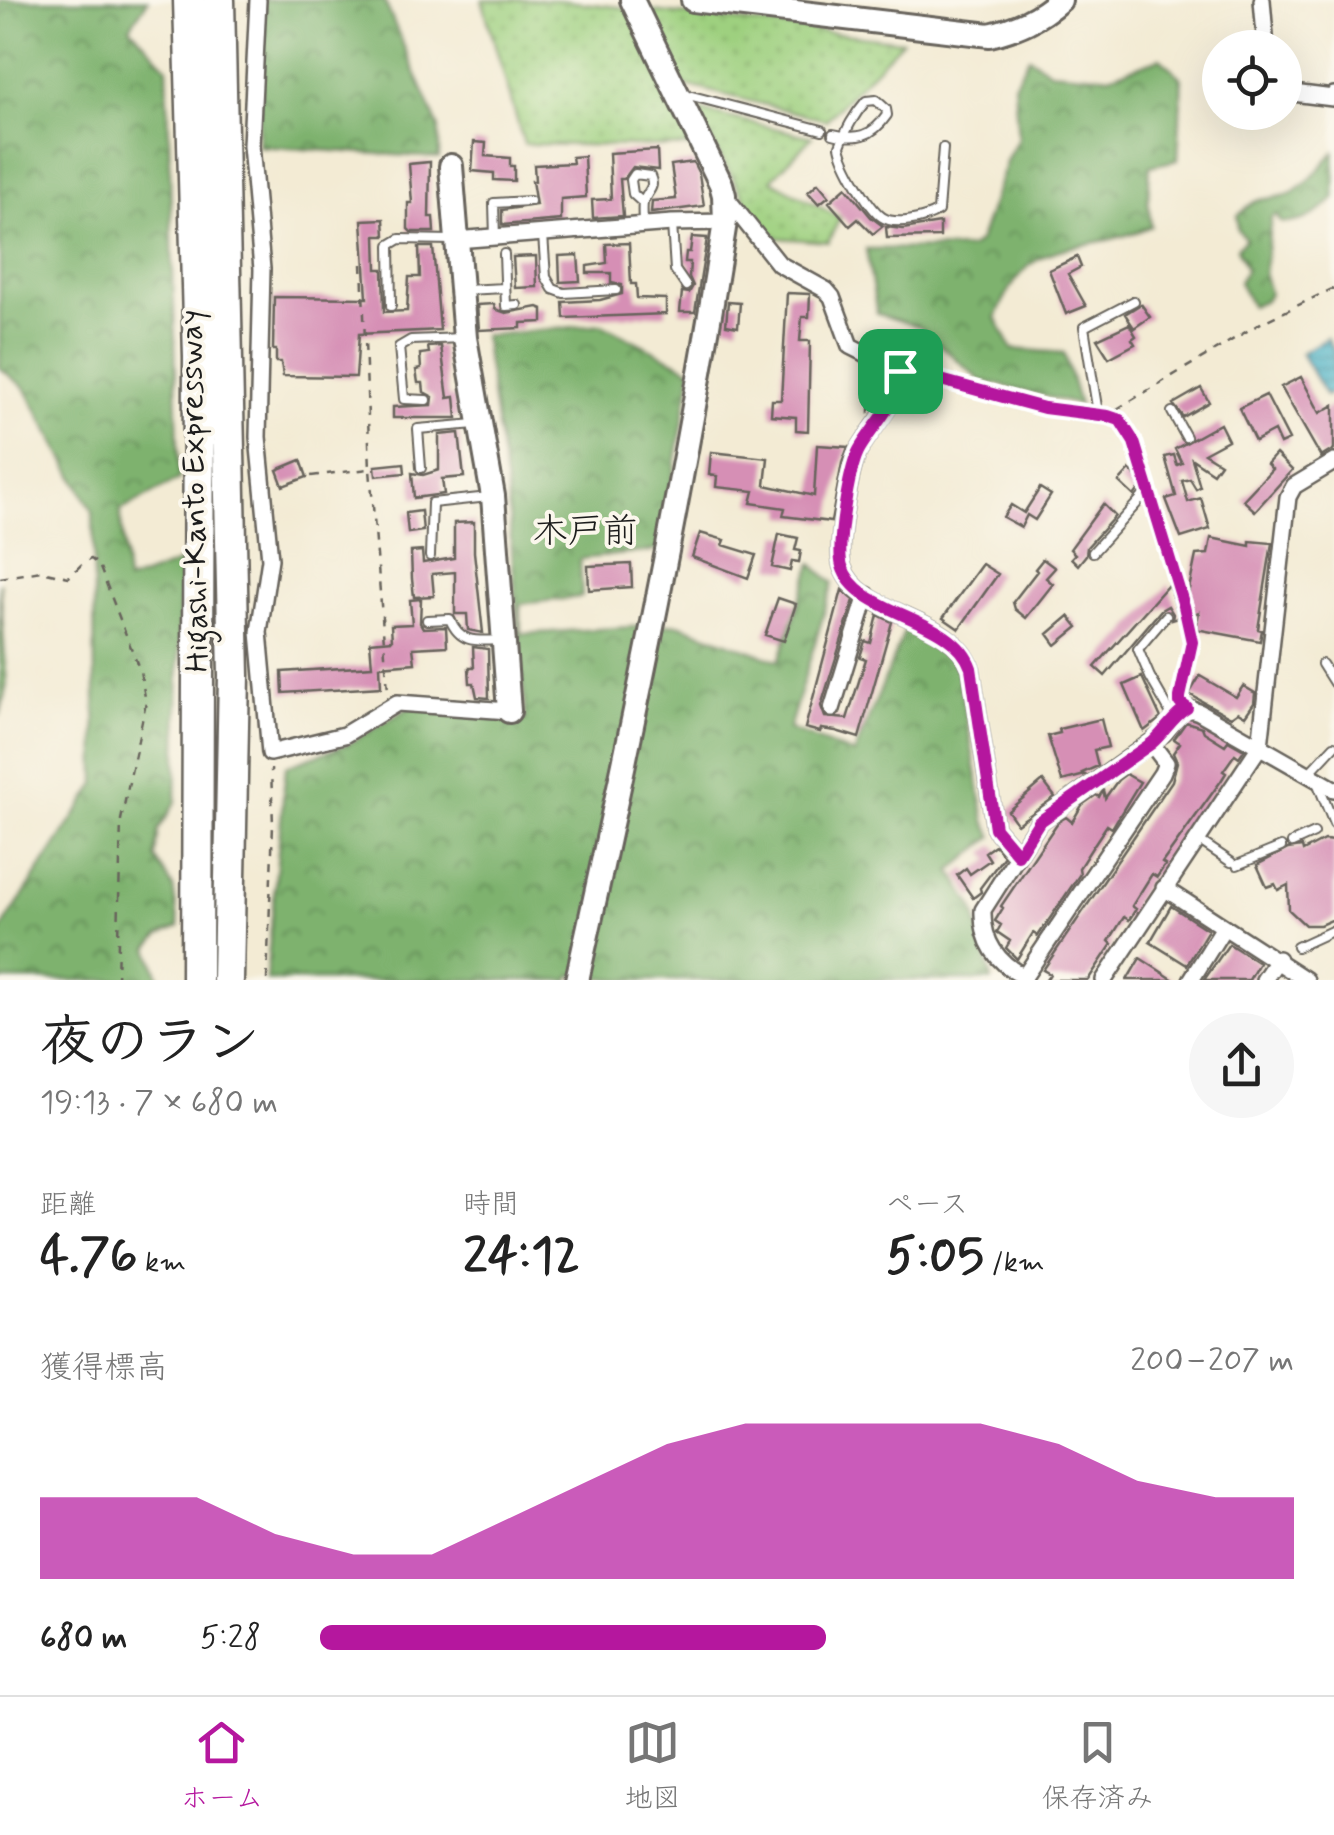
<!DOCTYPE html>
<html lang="ja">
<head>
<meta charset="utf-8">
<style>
	body { margin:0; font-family:Mynerve,"Klee One",sans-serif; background:#f6f6f6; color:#222; height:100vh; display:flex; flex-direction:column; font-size:38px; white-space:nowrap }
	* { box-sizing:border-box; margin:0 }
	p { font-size:32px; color:#767676 }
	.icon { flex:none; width:55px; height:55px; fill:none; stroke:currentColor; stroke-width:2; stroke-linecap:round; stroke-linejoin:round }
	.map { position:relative; height:980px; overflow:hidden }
	.sheet { display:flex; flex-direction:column; background:#fff; flex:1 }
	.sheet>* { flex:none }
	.controls { position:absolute; left:1202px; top:30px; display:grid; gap:20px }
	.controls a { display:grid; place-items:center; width:100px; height:100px; border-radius:50%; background:#fff; box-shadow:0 10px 40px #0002; font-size:50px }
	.pin { position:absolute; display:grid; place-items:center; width:85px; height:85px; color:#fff; margin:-42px; border-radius:20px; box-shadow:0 5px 15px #0006 }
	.round { display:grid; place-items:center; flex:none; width:105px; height:105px; border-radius:52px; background:#f6f6f6 }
	.head { display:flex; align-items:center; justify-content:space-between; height:170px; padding:0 40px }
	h1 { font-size:55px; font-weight:800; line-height:75px }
	.stats { display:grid; grid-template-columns:repeat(3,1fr); gap:15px; height:170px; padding:10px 40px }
	.stats div { display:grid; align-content:center }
	.stats b { font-size:50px; font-weight:800 }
	.stats small { font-size:28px; font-weight:400 }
	.stats p { font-size:28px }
	.chart { height:280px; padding:20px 40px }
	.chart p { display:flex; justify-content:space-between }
	.chart svg { width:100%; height:180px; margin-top:10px; fill:#b5179e; opacity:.7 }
	ul { padding:0 40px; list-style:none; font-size:32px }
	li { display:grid; grid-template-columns:160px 120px 1fr; align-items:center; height:75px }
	li i { height:25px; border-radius:12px; background:#b5179e }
	.dock { display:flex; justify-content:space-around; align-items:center; height:140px; border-top:2px solid #e0e0e0; background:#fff; font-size:28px; color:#767676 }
	.dock a { display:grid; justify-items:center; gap:5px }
	.dock .current { color:#b5179e }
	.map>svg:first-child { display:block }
	.grass { fill:url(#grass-dots); stroke:#5d764e; stroke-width:2.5 }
	.forest { fill:url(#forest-crowns); stroke:#4d6745; stroke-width:2.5 }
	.water { fill:url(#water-rules); stroke:#316670; stroke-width:2.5 }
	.building { fill:#d68fb5 }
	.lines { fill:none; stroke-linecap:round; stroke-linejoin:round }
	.lane-casing { stroke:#67645c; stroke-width:12 }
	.street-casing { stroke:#67645c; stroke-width:20 }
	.secondary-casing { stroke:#67645c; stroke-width:28 }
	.highway-casing { stroke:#67645c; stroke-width:35 }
	.path { stroke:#67645c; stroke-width:2.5; stroke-dasharray:8 8; stroke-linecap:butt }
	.lane { stroke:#fff; stroke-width:8 }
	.street { stroke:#fff; stroke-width:15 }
	.secondary { stroke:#fff; stroke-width:22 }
	.highway { stroke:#fff; stroke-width:30 }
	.route-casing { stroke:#fff; stroke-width:20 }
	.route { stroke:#b5179e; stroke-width:12 }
	.labels { text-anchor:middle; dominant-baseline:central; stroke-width:8; stroke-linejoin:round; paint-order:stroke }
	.street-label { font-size:32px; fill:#1c1c1c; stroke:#fbf7ec }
	.neighbourhood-label { font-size:35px; fill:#1c1c1c; stroke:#fbf7ec }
</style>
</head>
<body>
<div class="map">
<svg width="1334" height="980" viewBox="0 0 1334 980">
	<defs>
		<pattern id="grass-dots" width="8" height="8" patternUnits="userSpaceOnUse" patternTransform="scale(2.5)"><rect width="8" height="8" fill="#9ed07f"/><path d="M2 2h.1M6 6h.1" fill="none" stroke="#88b26d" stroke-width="1.8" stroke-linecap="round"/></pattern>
		<pattern id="forest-crowns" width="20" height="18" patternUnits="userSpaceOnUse" patternTransform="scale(2.5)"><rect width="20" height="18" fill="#7eb26e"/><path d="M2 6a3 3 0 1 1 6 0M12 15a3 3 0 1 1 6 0" fill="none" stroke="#66905a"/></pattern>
		<pattern id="water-rules" width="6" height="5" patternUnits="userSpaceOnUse" patternTransform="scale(2.5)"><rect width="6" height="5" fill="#46b0c5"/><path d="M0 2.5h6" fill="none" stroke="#3a8e9f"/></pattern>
	</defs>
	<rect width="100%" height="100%" fill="#fbf7ec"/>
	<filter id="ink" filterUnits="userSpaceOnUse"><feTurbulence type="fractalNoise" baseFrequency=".01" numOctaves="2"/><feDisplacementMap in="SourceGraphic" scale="20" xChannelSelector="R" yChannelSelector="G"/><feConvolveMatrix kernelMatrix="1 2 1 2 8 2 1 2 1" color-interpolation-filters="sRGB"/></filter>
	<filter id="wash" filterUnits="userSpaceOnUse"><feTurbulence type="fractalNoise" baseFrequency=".0048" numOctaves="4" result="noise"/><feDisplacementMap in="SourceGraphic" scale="40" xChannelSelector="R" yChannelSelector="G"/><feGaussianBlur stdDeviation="2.25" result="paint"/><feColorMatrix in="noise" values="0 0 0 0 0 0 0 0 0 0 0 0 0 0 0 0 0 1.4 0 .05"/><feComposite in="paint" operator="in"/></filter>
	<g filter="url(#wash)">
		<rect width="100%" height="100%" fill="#f3ebd4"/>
		<path class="grass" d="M482,0h74l71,8 67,139 -170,-3z
			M645,10l257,31 -76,79 -145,-36z
			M693,109l119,28 -41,43 69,38 -12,24 -61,-5z"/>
		<path class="forest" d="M0,0h148l-18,27 37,40 12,412 -59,32 7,71 54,-20 -5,240 -17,27 -4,29 18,29 6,40 -20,9 -10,12 11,32h-160v-49l96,-147 -3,-272 -68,-124 -25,-20z
			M264,0h120l55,128v30l-181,-12z
			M1029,57l21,14 59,5 51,-18 22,20 -4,82 -28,6 -2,34 3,26c-71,32 -120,1 -155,92l16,31 52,4 15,52 -99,-25 -60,-53 -43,-13 -11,-65 105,-1 8,-7 28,-82 11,-21 -4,-54z
			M1334,152v47c-12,13 -35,27 -54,23l-4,-8 -5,4 -7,57 5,18 -4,7 -14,6 -12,-24 7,-13 -9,-21 9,-9 -8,-9 -1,-14c26,-24 21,-13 50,-21 19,-6 34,-29 47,-43z
			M602,324l90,46 -32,180 -80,9 2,38 -62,7 1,30 157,-10 101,37 33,-97 21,19 -44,146 65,25 53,-129 39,25 12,21 27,150 8,16 -42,34 22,36 19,73h-364l-57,-5 -2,5h-303l20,-214 62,-22 64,-38 114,14 -19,-227 -24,-157z
			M0,582l7,103 -7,31z"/>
		<path class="water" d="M1327,338l7,13v40l-8,5 -25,-43z"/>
		<g id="blocks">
			<path class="building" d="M474,142l12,1 -1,13 25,2v8h4v15l-20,-1v-7l-22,-2z
				M657,150l1,20 -25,-3 -9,12h-4l3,37 -30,2 -1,-18 19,-1 -2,-46z
				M584,156l2,41 -25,2v21l-59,5v-15l34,-5 -4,-24h3l-1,-16 39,-2 -1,-6z
				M430,162l-1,55h4l1,15h-23l-3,-3v-26h4l-3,-39z
				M693,162l6,12 5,32 -53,7 1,-12 24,-2 -5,-34z
				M818,183l11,13 -10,8 -11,-12z
				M846,187l25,30 12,9 -10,8 -15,-15 -8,7 -21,-24z
				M384,219l1,17h-9l1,33h6l1,43 23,-1 2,-34h11l-1,-30h14l7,83 -81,4 -3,43 -73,-1 -2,-14h-5v-12h-3l1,-53 93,1 -5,-78z
				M940,223v14l-53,1 -1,-11 17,2z
				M692,237l15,1 -12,74h-15l2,-20 7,1 4,-7 -4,-9 1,-15h-5l1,-10h4z
				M629,243l2,41h5l1,14 29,1v15l-102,4 -1,-16 37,-2 22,-6v-9l-11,-2v-10h-24v-7l20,-3 -1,-19z
				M578,255l2,26 -20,1 -1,-26z
				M536,256l1,31 -22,1 -2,-31z
				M1077,257l4,10 -13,7 18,32 -20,8 -17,-44z
				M787,293l23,1 -1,23h-7l-2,24h10l-2,90 -12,-1v-13l-25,-2 1,-15h9z
				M728,302l12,1 -2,24 -12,-2z
				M494,304l1,5 11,4 32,-6 5,2v13l-22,1v5l-42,2 -2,-25z
				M1141,304l9,13 -16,11 -9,-14z
				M1129,324l7,12 -4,3 3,5 -26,14 -12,-19z
				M441,346l7,52 7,-1 2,21h-64v-11l39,-2 1,-8 -9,-5 -1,-9h-5l-2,-13 5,-1 -1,-15 9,-1 -1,-6z
				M875,371l14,8 -7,16 -12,15 1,-27 -3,-2z
				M1301,377l19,36 14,-8v44l-13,8 -40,-70z
				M1201,388l8,14 -26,15 -10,-13z
				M1266,395l23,45 -9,4 -6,-13 -19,10 -16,-33z
				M1220,424l8,16 -24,13 16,10 -7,10 -21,-14 8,28 -4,2 -6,-10 -8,2 6,21 13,-4 9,31 -29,9 -15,-39 10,-3 -11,-39 9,-2 3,10 5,-2 -7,-14z
				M459,433l5,44 -22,2 2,15 -30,4 -2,-25 11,2 16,-5v-35z
				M817,445l31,2 -6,16 -11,59 -48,-6 2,-8 -34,-5 3,-12 -38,-4 1,-11 -8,-1 2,-23 57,6 -3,27 49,11z
				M1276,454l16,16 -37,41 -12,-11 29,-31 -5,-5z
				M301,460l6,17 -24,9 -6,-16z
				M404,463l1,10 -29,3 -1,-10z
				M1130,470l7,7 3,11 -6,8 -15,-14z
				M1040,488l11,7 -16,25 -8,-5 -6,12 -18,-10 8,-12 13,8z
				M1103,504l12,12 -28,31 -1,8 -8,10 -7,-7 4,-4 -5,-5z
				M421,511l2,20 -15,2 -2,-20z
				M474,522v30l9,81 -15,-3 -1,-16h-12v-42l-23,2 2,22 -20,1 -2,-18 -1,-27 11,-1 1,12 31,-5v-35z
				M700,533l25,7 -2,5 33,10 -8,23 -56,-21z
				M779,534l19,4 -3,12 6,1 -2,11 -7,-1 -2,10 -18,-4z
				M1211,538l39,8v-5l22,2 -14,86 4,1 -2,11 -64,-12 3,-17 -6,2 -5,-20 8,-39 12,-1z
				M1043,559l12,9 -9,10 7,6 -27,34 -11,-9 -2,-7 24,-31 -2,-2z
				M631,564l1,23 -43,3 -1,-24z
				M982,564l16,10 -39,55 -16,-11z
				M1169,584l10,34 -7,2 1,-6 -5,-8 -7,4 -56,66 -10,-9z
				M842,590l12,10 -33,106 4,11 22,2 19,-60 -6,-2 5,-16 6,2 7,-28 14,7 -33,116 -23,-7 -15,-2 -1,3 -15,-4z
				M778,598l18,6 -12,37 -19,-6z
				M421,599l-1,24 3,5 23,-1 1,19 -34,2 2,15 -35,3 1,21 -98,6 -1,-21 90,-6 -2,-24 22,-2 -1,-15 21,-1 -2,-24z
				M1069,616l9,11 -22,18 -8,-11z
				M473,647l15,2 1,49 -12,-1 -3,-14h-4l-1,-15h5z
				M1200,676l36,21 7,-11 12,7 -1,10 -9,13 -7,-4 -7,5 -42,-23z
				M1142,677l19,41 -17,13 -20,-46z
				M1101,719l7,28 -14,3 4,16 -16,7 3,2 -23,6 -14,-45 12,-3 -1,-4z
				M1186,722l16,5 2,5 21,13 3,-4 16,9 -5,7 -4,-3 -12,17 3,2 -5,8 -59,82 3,2 -8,12 -5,-3 -20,32 4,3 -7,11 -5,-3 -15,24 3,3 -24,36h-42l4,-6 -7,-4 129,-189 5,-19 -4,-9 7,-10 -6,-4z
				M1126,774l14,8 -28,46 -5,-3 -14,21 -14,22 1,6 -42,62 -5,-3 -16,26 -11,-11 4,-7 -13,-9 4,-7 -6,-4 8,-13 -2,-2 57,-84 8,-5 6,5 10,-17 14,-10 3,2 4,-7 2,8 13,-18z
				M1043,781l12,16 -38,27 -9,-13z
				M1324,840l10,1v78l-14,6h-15l-16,-15 -1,-25 -10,5 -3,-6 -8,3 -10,-22 31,-16 14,-2 1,4z
				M995,845l9,11 -24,32 1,4 -8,6 -16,-23 9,-7 4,6 20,-14 -5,-8z
				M1171,906l37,24 -21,35 -37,-23z
				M1229,944l30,19 -10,17h-45z
				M1140,958l34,22h-47z"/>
		</g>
	</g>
	<g filter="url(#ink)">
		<use href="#blocks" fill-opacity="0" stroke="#67645c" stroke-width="2.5"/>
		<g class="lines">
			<defs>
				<path id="lane" d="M683,97l9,-1 130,34
					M833,134c24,6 39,3 54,-19l-1,-6 -10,-9 -10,1c-13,15 -19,27 -26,45 3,17 28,61 42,71 13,9 44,2 56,-6l5,-63
					M672,224l3,46 11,16
					M643,226c0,-7 -1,-17 0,-23 4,-13 13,-14 7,-27l-15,-2 -4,6 2,14 10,9
					M543,235l3,42 7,12 11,4 52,-3
					M495,238l-1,-35 36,-2
					M504,254l2,52 11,-1
					M465,290l40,-2
					M391,306l-1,-61 10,-6 52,1
					M902,370l141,38 65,8 11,4 15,22 50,165 7,35 -11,61 7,5
					M426,400l-22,-1 -5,-52 12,-7 52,-2
					M1172,412l14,25
					M1098,413l-14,-86 50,-26
					M421,468l-3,-39 57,-5
					M1093,552l56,-62
					M430,556l2,-53 57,-6
					M1166,616l-28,33 12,28 23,40
					M427,620l23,-1c10,25 27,22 50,21
					M1322,664l12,19
					M1308,774l26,-28
					M1317,782l17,42
					M1197,839l34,23
					M1292,843l22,-10
					M1237,865l44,-18
					M1297,947l37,-17"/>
				<path id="street" d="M258,0l-7,145 11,124 -4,168 12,122 -11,73 11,121 74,-18 53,-32 112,8
					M1262,0l4,48
					M1285,92l48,6 1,-3
					M724,195l55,69 47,26 6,7 18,49 50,25c6,22 -32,60 -42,81 -9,20 -22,94 -16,114 16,51 111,48 129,103l24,159 23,27
					M456,240l216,-17 53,-1
					M832,709l35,-114
					M1164,888l142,92
					M1023,976c-27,-14 -41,-36 -40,-66l56,-88 125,-89 14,-20 9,-5 12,4 135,77
					M1022,980l140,-207 4,-10 -15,-20
					M1104,980l156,-234 28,-249 6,-11 40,-24
					M1191,980l33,-53
					M1264,980l14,-21"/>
				<path id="secondary" d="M693,0l297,35c28,-7 48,-16 70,-35
					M451,166l14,172 28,158 16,215
					M577,980c56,-252 108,-503 148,-758l-1,-27 -3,-11 -89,-184"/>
				<path id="highway" d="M189,0l10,357 -2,623
					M219,0l15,675 -6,305"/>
			</defs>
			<use href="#lane" class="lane-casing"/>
			<use href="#street" class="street-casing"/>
			<use href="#secondary" class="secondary-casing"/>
			<use href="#highway" class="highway-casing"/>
			<path class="path" d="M362,264l8,205 18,222
				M1117,409l142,-85 75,-36
				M311,476l57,-7
				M0,578l41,-7 28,6 15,-15 7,-3 8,6 41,106 6,31 -25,118 -4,160
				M267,980l6,-155 -2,-56"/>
			<use href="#lane" class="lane"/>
			<use href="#street" class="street"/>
			<use href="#secondary" class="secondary"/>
			<use href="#highway" class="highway"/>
		</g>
	</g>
	<g class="lines" filter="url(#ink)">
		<defs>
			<path id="route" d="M904,370l140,38 64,8 12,4 14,22 50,164 8,36 -12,55v6l7,5c-14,8 -22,24 -35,35l-113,79 -21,33 -23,-27 -24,-160c-18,-53 -114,-52 -129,-102 -6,-20 7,-95 16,-114 10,-21 49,-59 42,-81z"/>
		</defs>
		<use href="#route" class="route-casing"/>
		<use href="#route" class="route"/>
	</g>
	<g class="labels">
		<g class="street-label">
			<text transform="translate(195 491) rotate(-91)">Higashi-Kanto Expressway</text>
		</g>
		<g class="neighbourhood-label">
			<text x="585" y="532">木戸前</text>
		</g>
	</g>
</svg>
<div class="controls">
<a><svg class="icon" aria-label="locate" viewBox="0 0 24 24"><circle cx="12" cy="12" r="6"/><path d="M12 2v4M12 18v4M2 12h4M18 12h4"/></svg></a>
</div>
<div class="pin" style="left:900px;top:371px;background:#1e9e55"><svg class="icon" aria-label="arrive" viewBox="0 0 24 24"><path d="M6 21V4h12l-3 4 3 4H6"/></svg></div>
</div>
<section class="sheet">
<div class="head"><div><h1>夜のラン</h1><p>19:13 · 7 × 680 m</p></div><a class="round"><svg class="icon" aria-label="share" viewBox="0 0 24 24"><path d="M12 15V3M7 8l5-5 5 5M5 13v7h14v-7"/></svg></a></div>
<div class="stats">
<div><p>距離</p><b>4.76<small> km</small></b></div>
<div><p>時間</p><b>24:12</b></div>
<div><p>ペース</p><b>5:05<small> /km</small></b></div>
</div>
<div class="chart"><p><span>獲得標高</span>200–207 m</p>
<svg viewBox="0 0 160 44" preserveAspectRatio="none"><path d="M0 44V24L10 24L20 24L30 33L40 38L50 38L60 29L70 20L80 11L90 6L100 6L110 6L120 6L130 11L140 20L150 24L160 24V44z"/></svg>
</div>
<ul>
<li><b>680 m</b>5:28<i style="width:52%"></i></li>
</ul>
</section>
<nav class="dock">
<a class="current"><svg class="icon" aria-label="home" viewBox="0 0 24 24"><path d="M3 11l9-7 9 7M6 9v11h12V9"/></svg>ホーム</a>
<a><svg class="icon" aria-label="map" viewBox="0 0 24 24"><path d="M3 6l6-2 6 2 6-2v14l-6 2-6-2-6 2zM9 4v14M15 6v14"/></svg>地図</a>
<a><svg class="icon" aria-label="saved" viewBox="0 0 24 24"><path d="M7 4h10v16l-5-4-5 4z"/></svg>保存済み</a>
</nav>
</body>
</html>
